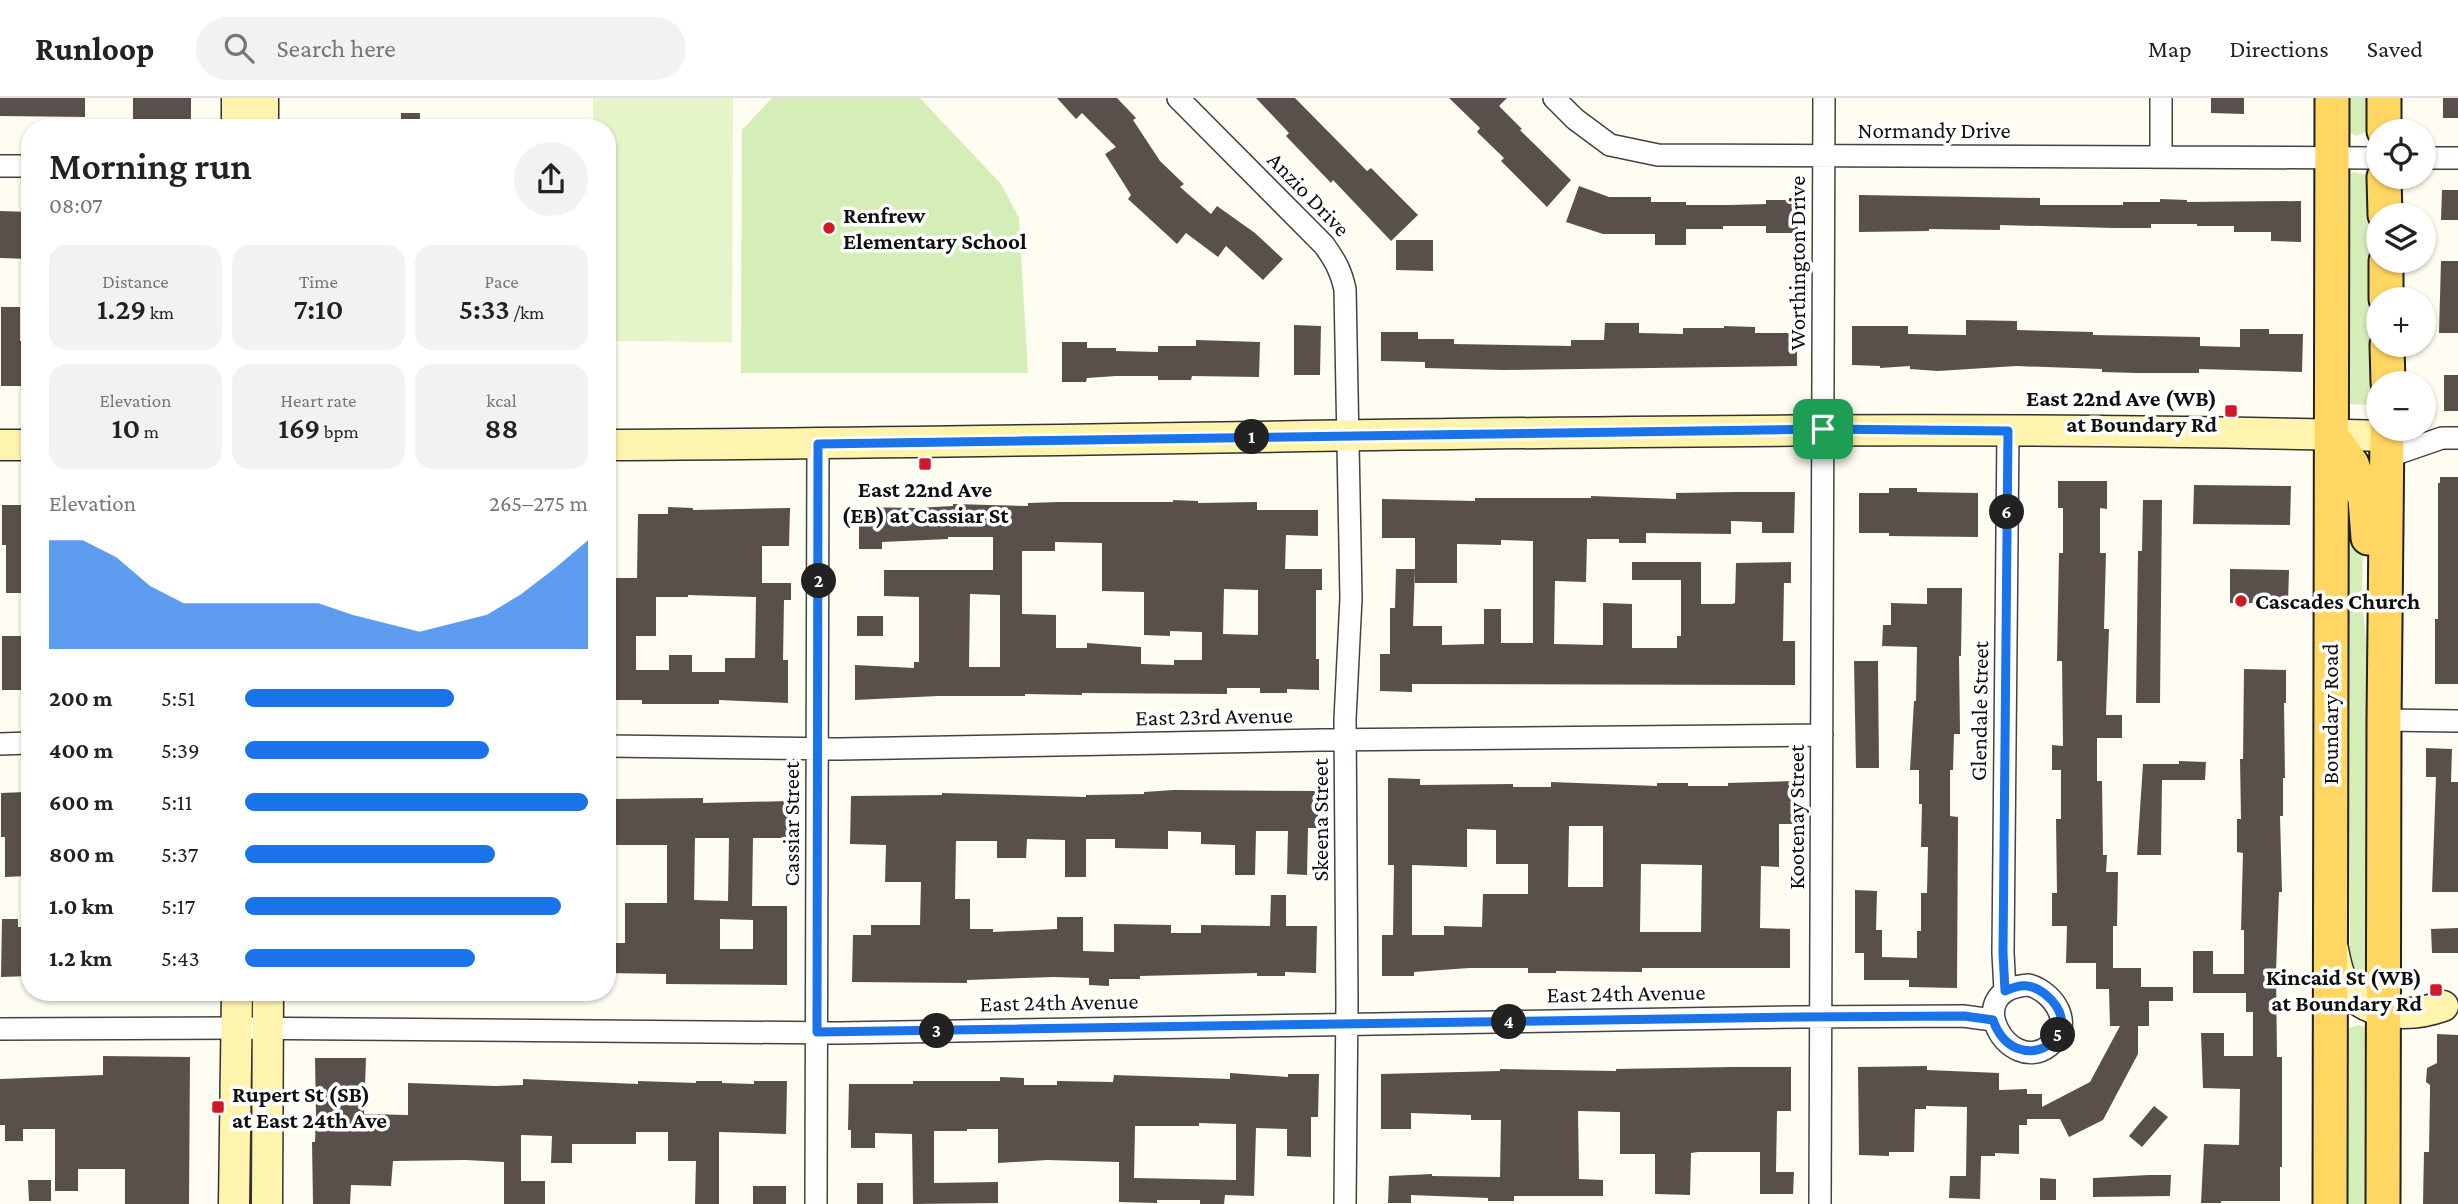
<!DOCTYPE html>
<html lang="en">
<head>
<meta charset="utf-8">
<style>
	body { margin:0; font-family:"Crimson Pro",serif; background:#f2f2f2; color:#222; height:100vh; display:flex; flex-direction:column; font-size:26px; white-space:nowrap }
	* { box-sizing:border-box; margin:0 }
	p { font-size:23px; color:#767676 }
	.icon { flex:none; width:38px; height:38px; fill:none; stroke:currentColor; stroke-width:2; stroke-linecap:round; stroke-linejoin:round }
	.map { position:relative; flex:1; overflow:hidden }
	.side { position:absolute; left:21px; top:21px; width:595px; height:882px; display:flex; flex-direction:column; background:#fff; border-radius:28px; box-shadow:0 2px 5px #0004 }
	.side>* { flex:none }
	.tools { position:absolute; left:2366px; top:21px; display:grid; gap:14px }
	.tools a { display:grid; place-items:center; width:70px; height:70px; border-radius:50%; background:#fff; box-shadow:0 2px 5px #0004; font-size:35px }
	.pin { position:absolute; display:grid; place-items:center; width:60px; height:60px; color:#fff; margin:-30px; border-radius:14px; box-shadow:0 4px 10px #0006 }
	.km { position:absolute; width:35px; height:35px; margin:-18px; border-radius:50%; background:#222; color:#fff; font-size:19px; line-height:35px; text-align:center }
	.round { display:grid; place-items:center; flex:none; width:74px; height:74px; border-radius:37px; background:#f2f2f2 }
	.headline { display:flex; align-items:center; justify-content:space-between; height:119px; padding:0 28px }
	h1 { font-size:38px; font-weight:600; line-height:52px }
	.figures { display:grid; grid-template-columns:repeat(3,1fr); gap:10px; height:119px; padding:7px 28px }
	.figures div { display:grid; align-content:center; border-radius:18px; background:#f2f2f2; text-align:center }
	.figures b { font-size:30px; font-weight:600 }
	.figures small { font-size:19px; font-weight:400 }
	.figures p { font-size:19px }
	.chart { height:196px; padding:14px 28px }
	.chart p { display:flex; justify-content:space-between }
	.chart svg { width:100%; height:126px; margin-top:7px; fill:#1a73e8; opacity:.7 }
	ul { padding:0 28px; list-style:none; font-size:23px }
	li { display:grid; grid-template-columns:112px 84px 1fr; align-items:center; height:52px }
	li i { height:18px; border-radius:9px; background:#1a73e8 }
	header { display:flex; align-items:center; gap:42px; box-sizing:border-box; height:98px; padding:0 35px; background:#fff; border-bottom:2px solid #e0e0e0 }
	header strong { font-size:33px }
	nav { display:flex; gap:38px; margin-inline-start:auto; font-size:24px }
	.search { width:490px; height:63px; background:#f2f2f2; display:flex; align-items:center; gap:18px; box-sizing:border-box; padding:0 24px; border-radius:38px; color:#767676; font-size:26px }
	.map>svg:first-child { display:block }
	.green { fill:#d5eeb7 }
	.pitch { fill:#e6f4ca }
	.building { fill:#5a504b; fill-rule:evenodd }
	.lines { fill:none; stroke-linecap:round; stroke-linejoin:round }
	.street-casing { stroke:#434343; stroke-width:24 }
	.secondary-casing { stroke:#323232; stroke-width:33 }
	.primary-casing { stroke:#212121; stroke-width:37 }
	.street { stroke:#fff; stroke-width:21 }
	.secondary { stroke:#fff4ad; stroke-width:30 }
	.primary { stroke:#ffd662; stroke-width:33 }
	.route-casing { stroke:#fff; stroke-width:14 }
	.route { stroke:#1a73e8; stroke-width:9 }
	.poi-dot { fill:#ce1926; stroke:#fff; stroke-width:2.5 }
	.labels { text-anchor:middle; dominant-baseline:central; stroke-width:7; stroke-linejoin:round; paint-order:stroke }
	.street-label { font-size:23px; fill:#101010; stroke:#fff }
	.poi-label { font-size:23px; font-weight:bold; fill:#101010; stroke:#fff; text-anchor:start }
</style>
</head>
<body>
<header>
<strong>Runloop</strong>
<div class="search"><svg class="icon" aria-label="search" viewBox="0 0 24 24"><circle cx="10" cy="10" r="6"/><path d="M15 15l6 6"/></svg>Search here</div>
<nav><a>Map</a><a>Directions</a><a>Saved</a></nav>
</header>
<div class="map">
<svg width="2458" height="1106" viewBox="0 0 2458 1106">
	<rect width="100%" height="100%" fill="#fffcf2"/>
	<path class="green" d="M772,0h148l81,86 18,34 9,155h-287l1,-243z
		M2342,0h29l-3,33 -12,5 -10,-6z
		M2354,74l14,4 4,13 5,157 -1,47 -3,12 -29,-1 1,-227z
		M2343,373l20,68 -1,60 7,75 -2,315 -11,-13 -6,-25 -1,-128 -6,-55z
		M2358,927l10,3 5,176h-33l3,-174z"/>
	<path class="pitch" d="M593,0h140l-1,244 -125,-1v-213h-14z"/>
	<path class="building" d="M0,0h85v19l-85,-1z
		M133,0h58v28h-58z
		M1057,0h60l19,20 -3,2 27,41 24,23 -4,3 31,27 6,-8 38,27 28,26 -20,21 -37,-34 -8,11 -32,-24 -9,11 -49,-45 3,-4 -26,-41 11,-7 -34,-34 -6,6z
		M1256,0h39l72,73 4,-3 47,47 -27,26 -58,-61 -2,3 -45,-47 3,-3z
		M1449,0h58l-8,8 23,23 -2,1 51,50 -24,27 -46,-46 3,-3 -27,-26 3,-4z
		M2211,0h33v16l-33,-1z
		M2443,0h15v20h-15z
		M401,15h19v15h-19z
		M1579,88l30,11h42v5h35v3h43l37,-1v-4h32v33h-32v-7h-43v3h-37v16h-31v-11h-52l-37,-12z
		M2442,92h16v30h-17z
		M1859,97l181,3v7h83v-3h37v-3l27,1v2l114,-1v41l-30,-1v-9h-37v-6h-37v-2h-46v4h-37l-114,-3v5l-71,-1v2l-70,1z
		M0,113l30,1v47l-30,-1z
		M1396,142h37v31l-37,-1z
		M2441,163h17v72h-19z
		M1,209h19v34h10l-2,45h-27z
		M1966,222l51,1v9l76,2v3l107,2v9l40,1v-18h29v5h34l-1,38 -103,-3v4h-63l-34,-1v-3l-86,-3 -78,5 -28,-2v-3l-30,2v-2l-28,-1v-39h56v8l58,1z
		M1605,225h34v10l44,1v-6h41v-2l31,1v6h42v33l-294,4 -78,-2v-6l-44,-1v-29h37v7h36v5l117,2v-6h33z
		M1294,227l27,1 -1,49h-26z
		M1196,242l64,2 -1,35 -67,-1 -1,4h-33v-4h-42l-29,2 -1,4h-24v-40h25v6h29v3l42,1v-6h38z
		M2444,277h14v36h-14z
		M2440,379h18v207h-23v-65h3v-136h2z
		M2058,383h49v28l-7,-1v45h6l-2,76h5l-3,86h16v23h-25v43h5l1,74h4l-1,17h12l-1,54h-4v42h28v19h32v14h-24v25h-11v28l-35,66 -34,17 -9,-18h-33v6h-8v29l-24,-1v3h-14l-1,43 -31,-1 1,-22h16l1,-69 -41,-1v3h-11l-1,43h-25v4l-30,-1 -1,-88 69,-1v4l72,3v17l28,-1v5h15v13l48,-25 30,-56h-10l-1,-37h-13v-26h-30l1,-37h-15v-33h5l-1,-74h5v-49h-9v-25l11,1 -1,-85h-5l2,-108h4v-45h-5z
		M2194,387l97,1 -1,39 -97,-1z
		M1889,390h28v4l61,1v44l-89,-1v-3h-30v-40h30z
		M1736,394h59l-1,41h-32v-11l-31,-1v13l-85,-1v10h-27v-4h-32l-1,43 -31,-1 -1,63 49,1v-42l29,1v44h45v-12h4v-56h-49v-18h69v42h31l3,-1 1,-40 55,-1v21h-7l-1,58h12v44l-383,-1v8l-32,-1v-37h10v-46h5l1,-39h19l-2,57h29v19l42,-1v-35h17v34h32v-102l-32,-1v5l-44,-1v39h-42v-45h-33v-39l93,2v-3h116v-2l85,3v-6z
		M1173,402l25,1v2l59,-1v8h61v26l-32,-1 -1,34h37v21h-6v69h3v31l-32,-1v4h-27v-5h-33v6l-145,-1v2l-57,-1v2h-87l-83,4v-35l59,3v-6h5v-65l-35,-1v-26h109v-33h-45v2l-66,3v7h-23v-42l57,1 37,-2v-2l75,2v-3l31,-1h114zM1055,444l47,1v48l42,1v43l26,1v-5l32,1v28h-28v5l-33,-1v-17l-54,-4v5h-31v-33l-34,-1v-63h33zM1224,491l34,1v45l-35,-1zM970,496l30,1v72h-31z
		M2143,402h19l-2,203h-24l2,-152h4z
		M2,407h26l2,88h-24v-48h-4z
		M668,409l25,1v2l97,-2 -1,38h-27v37h29v17h-7l-1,60h5v43l-69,-3v4h-77v-4h-32v-56h-3v-21h3l1,-7v-38h26l1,-64h30zM688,497l68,2 -1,61h-30v14h-33v-17h-23v15h-33v-34h20v-39h32z
		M2230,471l59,1 -1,33h-58z
		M1927,490h35l-1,68h-2l1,78h-6l-1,36h-3v46l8,1 -1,171 -48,-1v-7h-45v-27h-9v-63l22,1 -1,39h6v27l35,1v-27h4v-38h6l1,-46h-7l1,-43h-3v-34h-9l4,-69h2l1,-54 -35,-1 1,-21h8v-22l36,1z
		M857,518h26v20h-26z
		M2,538h24l1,54h-25z
		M1854,563h24l1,107h-23z
		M2244,571l42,1v33h-2l1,75h-2v38h-3l2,76h-3l-3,79 1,86h5v110h-2v34h-59v2h-20l3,-59 35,1 1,-56 -37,-1 -2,-55h23v23h29v-44h-7v-19h-53v-42h20v23h31v-44h-3l2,-77 -6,-1v-33h4l-1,-60h3z
		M2426,650l26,1 -1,33h7v110h-26l4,-115h-10z
		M2179,663l27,1 -1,18h-43l-1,75h-24l6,-91h36z
		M1388,680l32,1v6l93,-1v3h38v-5l106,4v-3h31v3h40v-3l67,-2v43h-16v43l-18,-1 -1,62 30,1v39h-148v4l-86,-1v2h-28v-5h-59l-55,4v4h-32v-41h11l1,-70h-6zM1569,728h34v61h-35zM1467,731l29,1v34h32v30h-45l-1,33 -38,-1v9h-32v-70l55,2zM1641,766l61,1 -1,67h-61z
		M1174,692l144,1v37h-10l-1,47 -20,-1 1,-43h-32l-1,44h-20v-30l-34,-1v-12l-33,-1v18l-53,-1v-9h-29v38h-21v-37l-38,-1 -1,19h-29v-17h-41l-1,58h15v30h23v3l64,-3v-12h26v34l31,1v-28l57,1v8h30v-8l69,1 1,-31h15v31h31l-1,47 -31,-1v4h-28v-3l-117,3v3h-31v7l-20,-1v-7l-36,-1 -86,3v3l-115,-1 1,-47h18v-10h49l1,-43h-36l1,-37 -36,-1 1,-48 91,-1v-2l144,4v-2l58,-1v-2z
		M26,694l1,84 -22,1v-40h-4v-44z
		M703,700v5l86,-2v37h-36l-1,68h35v79l-121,-1v-10l-59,-1v-30h18v-40h42v-58h-56v-46zM695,740h34l-1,63 -34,-1zM720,821l33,1v29h-33z
		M2,821h16v8h12v49l-29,1z
		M2458,830v25h-26l-1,-24z
		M2437,936l21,1v169h-35l1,-52h5l1,-60v-7l-4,-3 1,-14 10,-5z
		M103,958l87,1 -1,147h-64v-35h-47v22h-23v-62h-32v12h-18v-16h-5v-46l103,-4z
		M315,960h51l-2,56 44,1v-32l86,3 29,-1v-6l115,5v-3l58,2v-2h26v2l32,1v-3h33l-1,53 -67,-2v72h-24l1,-43h-28v-29h-32v12h-64v19h-21l1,-27 -31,-1v46h24v23h-41v-42l-38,-2 -73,1 -2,25 -40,-1 -1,19h-37l-1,-62h3l1,-27z
		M1732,969h59v44h-14l-1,61h18l-1,22h-33v-42h-62l-7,1 -1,42 -35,-1v-40h-35v-42l-42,-1 1,68 24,1v16h-89v5h-26v-3l-77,-3v8h-23l1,-27 43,-2v2l68,1 1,-57h-30v-5l-60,-2v16h-30v-55l119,-3v-2l116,2v-2z
		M1230,975l58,4v-3h31l-1,43h-7v40l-24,-1v-27l-31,-1 -2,68 -29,-1 -1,9h-24v-4h-43v3l-38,-1v-40l-72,-2 -49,3v-34h-31v2h-33v52l64,-1v21l-85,1 -1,-70 -37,-1v15h-24v-18h-3l1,-46h64v-3h87v-4l24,1v7h33v-4l56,1 1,-7 116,4zM1199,1025l37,1v56l-102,-2 1,-52h64z
		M2154,1008l14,11 -26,30 -13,-11z
		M2149,1077h22l-1,21 -77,1v-19z
		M2040,1080l16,1v21h-16z
		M28,1082h23v21h-22z
		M857,1085h26v21h-26z
		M753,1088h33v18h-33z"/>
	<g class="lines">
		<defs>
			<path id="street" d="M1178,0l146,147c11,15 17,26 21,44l6,309 -6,121 2,282 -2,203
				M1554,0l21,21 35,26 48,10 720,3
				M2161,0v59
				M2424,60h34
				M0,68h30
				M2387,359l55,-19h16
				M2384,622l74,1
				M0,646l30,-1
				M607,648l233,3 481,-9 501,-5
				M2029,887c25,7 47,40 20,61 -40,31 -91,-57 -20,-61z
				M2005,893l-2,-38 5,-522
				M0,931l237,-1 602,5 960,-16 164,-1 30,4
				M816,1106l2,-760
				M1820,1106l4,-1106"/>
			<path id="secondary" d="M237,0v30
				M263,30v-30
				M0,347h30
				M607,347c594,-3 1187,-25 1780,-9
				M2333,851c2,11 4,22 9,32 18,36 68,37 101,25
				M234,1106l3,-212
				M267,1106l1,-212"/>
			<path id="primary" d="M2384,33v-33
				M2384,79l1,38
				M2386,163v38
				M2387,247l1,38
				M2331,337l21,29 13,35 3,39
				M2330,1106l2,-1106
				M2383,1106l1,-484 3,-291"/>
		</defs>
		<use href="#street" class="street-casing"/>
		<use href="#secondary" class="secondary-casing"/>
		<use href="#primary" class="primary-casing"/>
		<use href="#street" class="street"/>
		<use href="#secondary" class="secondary"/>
		<use href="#primary" class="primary"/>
	</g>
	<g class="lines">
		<defs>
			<path id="route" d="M1823,331l185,2 -5,522 2,38c15,-7 26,-8 40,3 51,42 -30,89 -52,26l-29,-4 -165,1 -982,15 1,-588z"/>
		</defs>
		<use href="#route" class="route-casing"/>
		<use href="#route" class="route"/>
	</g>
	<g class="poi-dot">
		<circle cx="829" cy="130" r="7"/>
		<rect x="2224" y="306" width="14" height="14" rx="3.5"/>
		<rect x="918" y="359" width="14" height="14" rx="3.5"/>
		<circle cx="2241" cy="503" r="7"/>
		<rect x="2429" y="885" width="14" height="14" rx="3.5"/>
		<rect x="211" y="1002" width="14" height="14" rx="3.5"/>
	</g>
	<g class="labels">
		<g class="street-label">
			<text x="1934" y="32">Normandy Drive</text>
			<text transform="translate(1309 96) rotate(46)">Anzio Drive</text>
			<text transform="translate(1797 165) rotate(-90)">Worthington Drive</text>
			<text transform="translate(1979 613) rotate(-89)">Glendale Street</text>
			<text transform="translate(2330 616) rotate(-90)">Boundary Road</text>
			<text transform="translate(1214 618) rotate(-1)">East 23rd Avenue</text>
			<text transform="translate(1796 719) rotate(-90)">Kootenay Street</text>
			<text transform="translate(1320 722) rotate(-90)">Skeena Street</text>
			<text transform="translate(791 726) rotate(-90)">Cassiar Street</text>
			<text transform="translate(1626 895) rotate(-1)">East 24th Avenue</text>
			<text transform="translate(1059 904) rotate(-1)">East 24th Avenue</text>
		</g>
		<g class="poi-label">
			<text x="843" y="117">Renfrew<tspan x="843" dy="26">Elementary School</tspan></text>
			<text x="2217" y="300" text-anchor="end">East 22nd Ave (WB)<tspan x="2217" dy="26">at Boundary Rd</tspan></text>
			<text x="925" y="391" text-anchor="middle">East 22nd Ave<tspan x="925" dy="26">(EB) at Cassiar St</tspan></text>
			<text x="2255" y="503">Cascades Church</text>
			<text x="2422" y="879" text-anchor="end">Kincaid St (WB)<tspan x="2422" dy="26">at Boundary Rd</tspan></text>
			<text x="232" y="996">Rupert St (SB)<tspan x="232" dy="26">at East 24th Ave</tspan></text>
		</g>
	</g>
</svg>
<div class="tools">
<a><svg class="icon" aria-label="locate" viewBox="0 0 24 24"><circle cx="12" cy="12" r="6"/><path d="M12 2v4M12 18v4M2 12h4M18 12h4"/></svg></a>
<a><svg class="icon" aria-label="layers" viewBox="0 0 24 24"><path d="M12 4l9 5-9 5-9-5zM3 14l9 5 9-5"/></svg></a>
<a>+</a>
<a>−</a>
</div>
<div class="pin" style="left:1823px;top:331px;background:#1e9e55"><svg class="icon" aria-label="arrive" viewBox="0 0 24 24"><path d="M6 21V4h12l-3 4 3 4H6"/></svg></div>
<b class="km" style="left:1252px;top:339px">1</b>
<b class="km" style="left:819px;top:483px">2</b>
<b class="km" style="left:937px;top:933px">3</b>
<b class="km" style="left:1509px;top:924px">4</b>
<b class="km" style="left:2058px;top:937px">5</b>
<b class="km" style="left:2007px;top:414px">6</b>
<section class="side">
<div class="headline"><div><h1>Morning run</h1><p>08:07</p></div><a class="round"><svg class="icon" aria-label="share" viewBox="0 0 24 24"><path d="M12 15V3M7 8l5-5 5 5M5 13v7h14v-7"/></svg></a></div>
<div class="figures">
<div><p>Distance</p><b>1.29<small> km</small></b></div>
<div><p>Time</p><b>7:10</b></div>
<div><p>Pace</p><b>5:33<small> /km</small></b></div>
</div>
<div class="figures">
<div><p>Elevation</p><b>10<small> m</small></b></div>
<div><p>Heart rate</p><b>169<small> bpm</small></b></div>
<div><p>kcal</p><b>88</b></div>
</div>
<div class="chart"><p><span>Elevation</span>265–275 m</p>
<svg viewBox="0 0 160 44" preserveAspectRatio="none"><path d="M0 44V6L10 6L20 12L30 22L40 28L50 28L60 28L70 28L80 28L90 32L100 35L110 38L120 35L130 32L140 25L150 16L160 6V44z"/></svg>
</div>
<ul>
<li><b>200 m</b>5:51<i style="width:61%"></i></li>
<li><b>400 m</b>5:39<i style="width:71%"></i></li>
<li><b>600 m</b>5:11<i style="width:100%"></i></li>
<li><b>800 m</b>5:37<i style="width:73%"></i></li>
<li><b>1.0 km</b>5:17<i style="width:92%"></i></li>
<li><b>1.2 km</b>5:43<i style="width:67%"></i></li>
</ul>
</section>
</div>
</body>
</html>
